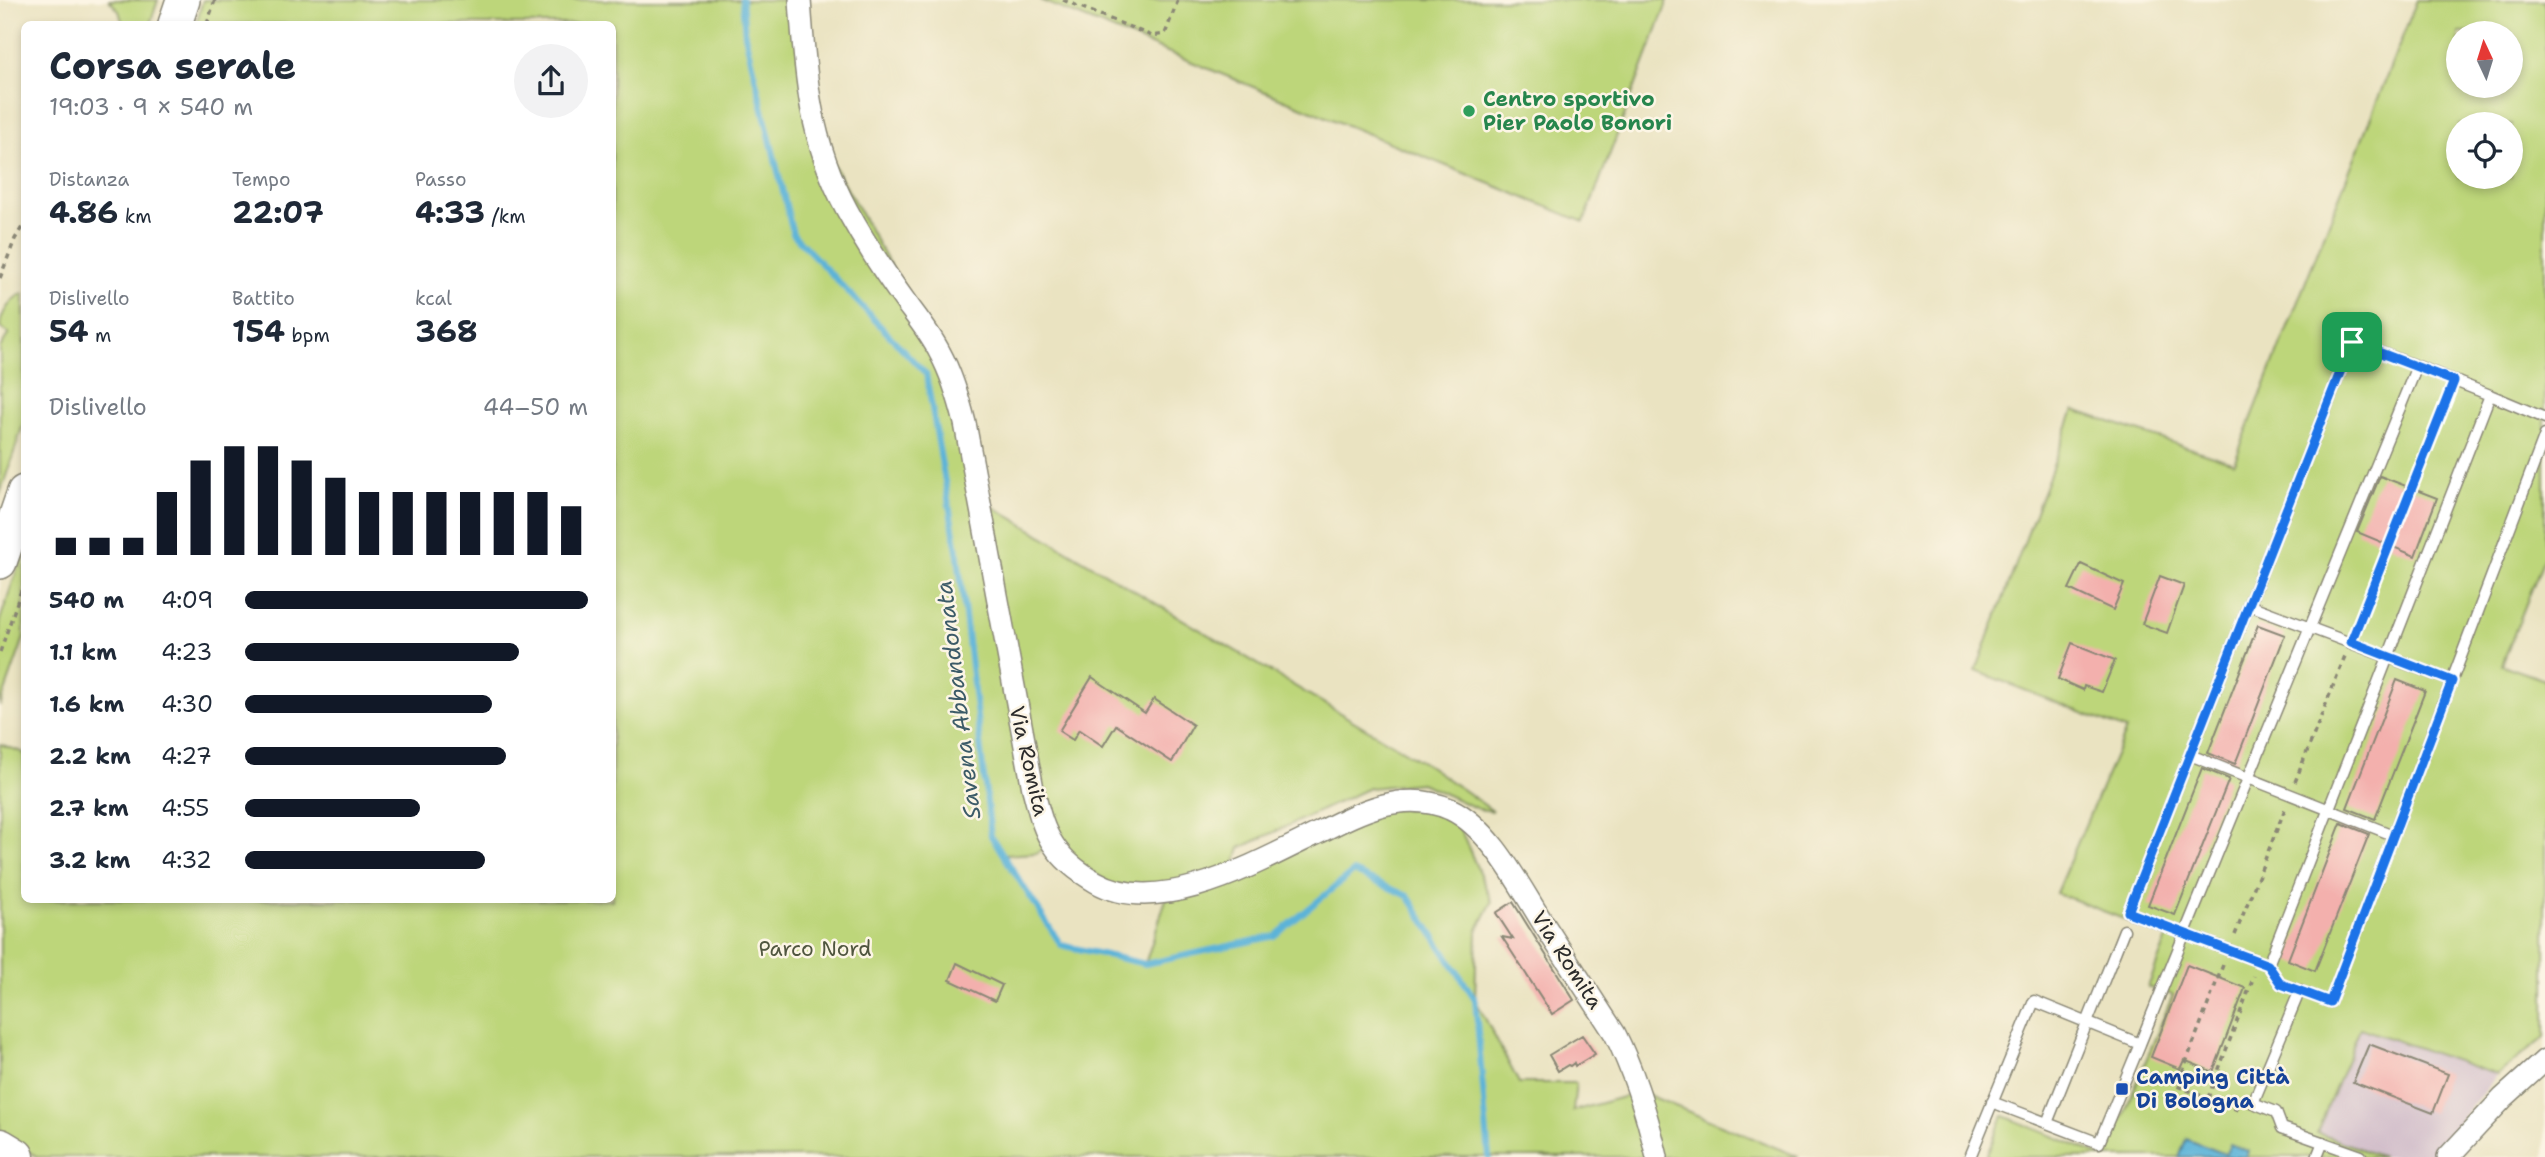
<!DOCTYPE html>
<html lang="it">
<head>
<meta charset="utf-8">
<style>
	body { margin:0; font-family:"Shantell Sans",sans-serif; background:#f2f2f3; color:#1f2937; height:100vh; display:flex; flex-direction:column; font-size:26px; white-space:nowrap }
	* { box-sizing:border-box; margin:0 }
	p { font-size:23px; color:#747a83 }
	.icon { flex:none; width:38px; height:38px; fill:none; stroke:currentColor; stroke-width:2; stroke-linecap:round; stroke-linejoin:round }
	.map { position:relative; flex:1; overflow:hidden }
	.panel { position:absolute; left:21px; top:21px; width:595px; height:882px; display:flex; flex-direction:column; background:#fff; border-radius:10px; box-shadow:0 4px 10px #0003 }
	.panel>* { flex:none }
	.needle { width:46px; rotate:356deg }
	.controls { position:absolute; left:2446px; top:21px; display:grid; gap:14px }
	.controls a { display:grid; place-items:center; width:77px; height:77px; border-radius:50%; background:#fff; box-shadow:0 4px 10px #0003; font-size:35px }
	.pin { position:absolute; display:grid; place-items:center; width:60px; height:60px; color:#fff; margin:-30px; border-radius:14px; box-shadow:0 4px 10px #0006 }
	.round { display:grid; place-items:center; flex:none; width:74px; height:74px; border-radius:37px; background:#f2f2f3 }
	.head { display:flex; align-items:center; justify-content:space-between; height:119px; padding:0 28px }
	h1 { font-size:38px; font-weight:700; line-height:52px }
	.stats { display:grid; grid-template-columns:repeat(3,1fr); gap:10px; height:119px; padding:7px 28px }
	.stats div { display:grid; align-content:center }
	.stats b { font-size:30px; font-weight:700 }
	.stats small { font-size:19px; font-weight:400 }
	.stats p { font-size:19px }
	.chart { height:196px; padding:14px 28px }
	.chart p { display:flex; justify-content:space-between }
	.chart svg { width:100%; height:126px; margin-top:7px; stroke:#111827; stroke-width:6 }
	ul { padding:0 28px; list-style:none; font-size:23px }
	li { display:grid; grid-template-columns:112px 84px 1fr; align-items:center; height:52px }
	li i { height:18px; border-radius:9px; background:#111827 }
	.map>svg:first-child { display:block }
	.industrial { fill:#d1bdca }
	.green { fill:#bdd67a; stroke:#748052; stroke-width:2; fill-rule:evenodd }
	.water { fill:#5bb3d8; stroke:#436f82; stroke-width:2 }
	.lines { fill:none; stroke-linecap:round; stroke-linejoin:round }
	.stream { stroke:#5bb3d8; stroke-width:6 }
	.building { fill:#f3b0ad }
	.lane-casing { stroke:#8a8776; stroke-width:13 }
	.street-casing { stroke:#8a8776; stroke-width:24 }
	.primary-casing { stroke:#8a8776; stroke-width:36 }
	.highway-casing { stroke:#8a8776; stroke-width:41 }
	.path { stroke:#8a8776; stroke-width:3.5; stroke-dasharray:5 5; stroke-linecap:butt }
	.lane { stroke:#fff; stroke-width:10 }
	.street { stroke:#fff; stroke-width:21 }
	.primary { stroke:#fff; stroke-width:33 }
	.highway { stroke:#fff; stroke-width:38 }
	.route-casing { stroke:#fff; stroke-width:14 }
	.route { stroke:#1a73e8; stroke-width:9 }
	.leisure-dot { fill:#2e9e5b; stroke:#fcf5e5; stroke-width:2.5 }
	.transit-dot { fill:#1a4fb4; stroke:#fcf5e5; stroke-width:2.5 }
	.labels { text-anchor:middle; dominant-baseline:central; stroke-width:5; stroke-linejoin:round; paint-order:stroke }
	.leisure-label { font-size:21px; font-weight:bold; fill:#27864d; stroke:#fcf5e5; text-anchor:start }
	.street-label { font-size:21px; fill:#2b2b2b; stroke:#fcf5e5 }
	.park-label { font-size:21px; fill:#50563f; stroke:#fcf5e5 }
	.transit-label { font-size:21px; font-weight:bold; fill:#164399; stroke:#fcf5e5; text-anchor:start }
	.water-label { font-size:23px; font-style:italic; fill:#3c5b68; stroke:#fcf5e5 }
</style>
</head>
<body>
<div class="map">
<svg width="2545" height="1157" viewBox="0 0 2545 1157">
	<rect width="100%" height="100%" fill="#fcf5e5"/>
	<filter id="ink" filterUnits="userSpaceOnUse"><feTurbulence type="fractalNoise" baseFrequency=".0143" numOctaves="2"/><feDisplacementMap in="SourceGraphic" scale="14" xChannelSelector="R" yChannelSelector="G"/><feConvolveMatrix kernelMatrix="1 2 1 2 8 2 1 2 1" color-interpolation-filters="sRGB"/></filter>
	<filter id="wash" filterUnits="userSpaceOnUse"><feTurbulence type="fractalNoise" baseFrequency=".00686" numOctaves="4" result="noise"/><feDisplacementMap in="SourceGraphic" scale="28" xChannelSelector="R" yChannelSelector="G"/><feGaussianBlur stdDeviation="1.57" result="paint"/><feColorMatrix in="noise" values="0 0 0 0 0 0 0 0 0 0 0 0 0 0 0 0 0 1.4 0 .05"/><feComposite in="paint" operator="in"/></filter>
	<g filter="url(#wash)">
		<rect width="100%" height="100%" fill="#eae3c1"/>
		<path class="industrial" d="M2360,1028l137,47 -67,82h-48l-65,-24z"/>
		<path class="green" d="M109,0h49l-8,24h-27l-4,-13z
			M203,0h597l16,134 110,195 61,174 442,263 64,45 -15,-2 -57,-26 -52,5 -129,60 -7,23 136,-63 83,2 40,92 -15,29 -2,68 44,84h57l-3,28 68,-19 158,65h-1761l-38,-21v-392l24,9v147h588v-876h-416zM1053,844l70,49h45l-23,71 -84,-19 -57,-90 32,-2z
			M1040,0h628l-84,222z
			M2417,0h128v555l-43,110 43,15v357l-48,38 -137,-47 -43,105 65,24h-276l67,-162 -25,-8 20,-51 -112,-43 70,-163 -150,-59 98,-261 160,53zM2459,33h52v53h-52zM2459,124h52v53h-52z
			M24,293v129l-24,72v-146l9,-15 -9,-5c0,-14 12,-31 24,-35z
			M24,549v89l-24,68v-86z
			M2003,1116h1l100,41h-118z"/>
		<path class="water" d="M2186,1139l39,15 5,-10 18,7 -2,6h-67z"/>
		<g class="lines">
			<path class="stream" d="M742,0l3,35 48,199 133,140 32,182 33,280 70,109 84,19 130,-28 78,-64 55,24 67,103 14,158"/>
		</g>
		<g id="blocks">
			<path class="building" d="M2380,476l57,22 -22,58 -58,-24z
				M2081,564l43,20 -11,26 -44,-21z
				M2160,576l24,9 -17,48 -25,-9z
				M2258,625l27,10 -50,129 -27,-11z
				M2072,643l43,17 -13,32 -18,-6 -1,4 -25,-11z
				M1092,677l53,36 9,-14 39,26 -21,37 -56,-37 -13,21 -24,-16 -6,10 -14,-9z
				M2397,680l28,11 -50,128 -28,-11z
				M2202,768l27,11 -54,136 -27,-10z
				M2341,823l28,11 -54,137 -27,-11z
				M1513,902l61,98 -22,14 -50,-77 11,2 -17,-26z
				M957,963l45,22 -7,16 -45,-21z
				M2187,965l58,23 -32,84 -29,-12 -4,9 -29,-12z
				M1582,1035l13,19 -20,12 -1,-3 -4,3 -2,-1 -10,6 -9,-16z
				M2369,1044l79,30 -15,39 -80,-31z"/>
		</g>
	</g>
	<g filter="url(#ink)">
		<use href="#blocks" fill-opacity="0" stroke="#8a8776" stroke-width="2"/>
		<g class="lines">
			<defs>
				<path id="lane" d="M2490,395l55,23
					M2249,605l203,76
					M2190,755l203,80
					M2268,965l13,19 49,18 215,-567
					M2300,990l-47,113 23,9 6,16 79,28
					M2140,1044l44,-109 233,-569 73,29 -222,570 -140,-53 224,-570 65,24
					M2047,1123l77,-193
					M1970,1157l64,-156 106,43 -41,99 -107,-41
					M2317,1157l6,-15"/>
				<path id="street" d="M800,0c5,76 10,142 47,210 18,33 39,65 60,94 12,16 24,31 33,49 12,22 19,46 25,70l68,366c5,18 9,39 20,55 10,16 27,29 43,38 64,37 164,-21 224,-50 41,-21 84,-43 130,-23 41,19 70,78 93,114 24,37 48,74 72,111 20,40 32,80 42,123
					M2448,1157l55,-59 42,-38"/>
				<path id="primary" d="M175,24l8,-24
					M0,562l24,-70"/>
				<path id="highway" d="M0,1148l15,9"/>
			</defs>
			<use href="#lane" class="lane-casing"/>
			<use href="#street" class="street-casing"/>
			<use href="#primary" class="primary-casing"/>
			<use href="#highway" class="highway-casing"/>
			<path class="path" d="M1063,0l89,36 13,-2 13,-34
				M207,24l8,-24
				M0,278l15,-39 9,-15
				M2356,629l92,-233
				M0,652l24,-70
				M2295,782l50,-126
				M2235,935l50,-126
				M2223,965l-46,121 61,24
				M2208,1098l46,-122"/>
			<use href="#lane" class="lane"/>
			<use href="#street" class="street"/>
			<use href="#primary" class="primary"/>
			<use href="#highway" class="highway"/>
		</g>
	</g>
	<g class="lines" filter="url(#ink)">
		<defs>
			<path id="route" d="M2352,342l102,39 -103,261 101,39 -122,321 -49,-18 -13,-19 -140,-53z"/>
		</defs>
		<use href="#route" class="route-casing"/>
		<use href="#route" class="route"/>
	</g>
	<circle class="leisure-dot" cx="1469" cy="111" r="7"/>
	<rect class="transit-dot" x="2115" y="1082" width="14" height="14" rx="3.5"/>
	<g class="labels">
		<g class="leisure-label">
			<text x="1483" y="99">Centro sportivo<tspan x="1483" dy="24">Pier Paolo Bonori</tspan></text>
		</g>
		<g class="street-label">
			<text transform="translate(1029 761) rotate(77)">Via Romita</text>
			<text transform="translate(1567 960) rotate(57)">Via Romita</text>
		</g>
		<g class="park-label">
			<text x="815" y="949">Parco Nord</text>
		</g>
		<g class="transit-label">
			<text x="2136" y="1077">Camping Città<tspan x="2136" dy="24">Di Bologna</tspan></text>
		</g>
		<g class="water-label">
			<text transform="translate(958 700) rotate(-97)">Savena Abbandonata</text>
		</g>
	</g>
</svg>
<div class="controls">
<a><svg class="needle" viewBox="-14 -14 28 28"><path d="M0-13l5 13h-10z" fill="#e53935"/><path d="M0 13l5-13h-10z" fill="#747a83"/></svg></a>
<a><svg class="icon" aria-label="locate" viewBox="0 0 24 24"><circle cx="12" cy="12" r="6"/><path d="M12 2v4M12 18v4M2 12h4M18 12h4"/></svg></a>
</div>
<div class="pin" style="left:2352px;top:342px;background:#1e9e55"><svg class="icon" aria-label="arrive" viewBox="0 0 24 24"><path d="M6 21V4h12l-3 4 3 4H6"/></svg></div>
<section class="panel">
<div class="head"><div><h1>Corsa serale</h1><p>19:03 · 9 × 540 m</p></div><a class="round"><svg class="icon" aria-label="share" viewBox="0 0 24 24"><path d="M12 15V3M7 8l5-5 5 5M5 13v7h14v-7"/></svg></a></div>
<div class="stats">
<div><p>Distanza</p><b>4.86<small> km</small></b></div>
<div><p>Tempo</p><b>22:07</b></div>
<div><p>Passo</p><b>4:33<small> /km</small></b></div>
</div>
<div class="stats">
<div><p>Dislivello</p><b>54<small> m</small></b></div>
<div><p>Battito</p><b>154<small> bpm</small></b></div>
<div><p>kcal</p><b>368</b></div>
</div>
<div class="chart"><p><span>Dislivello</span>44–50 m</p>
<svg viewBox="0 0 160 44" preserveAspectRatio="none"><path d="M5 44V38M15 44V38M25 44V38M35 44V22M45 44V11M55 44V6M65 44V6M75 44V11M85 44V17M95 44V22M105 44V22M115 44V22M125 44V22M135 44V22M145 44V22M155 44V27"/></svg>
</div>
<ul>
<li><b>540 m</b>4:09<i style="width:100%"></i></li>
<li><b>1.1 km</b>4:23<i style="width:80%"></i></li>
<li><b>1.6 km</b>4:30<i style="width:72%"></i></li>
<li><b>2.2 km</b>4:27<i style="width:76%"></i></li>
<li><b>2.7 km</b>4:55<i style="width:51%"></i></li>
<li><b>3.2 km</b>4:32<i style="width:70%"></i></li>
</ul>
</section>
</div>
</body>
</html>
